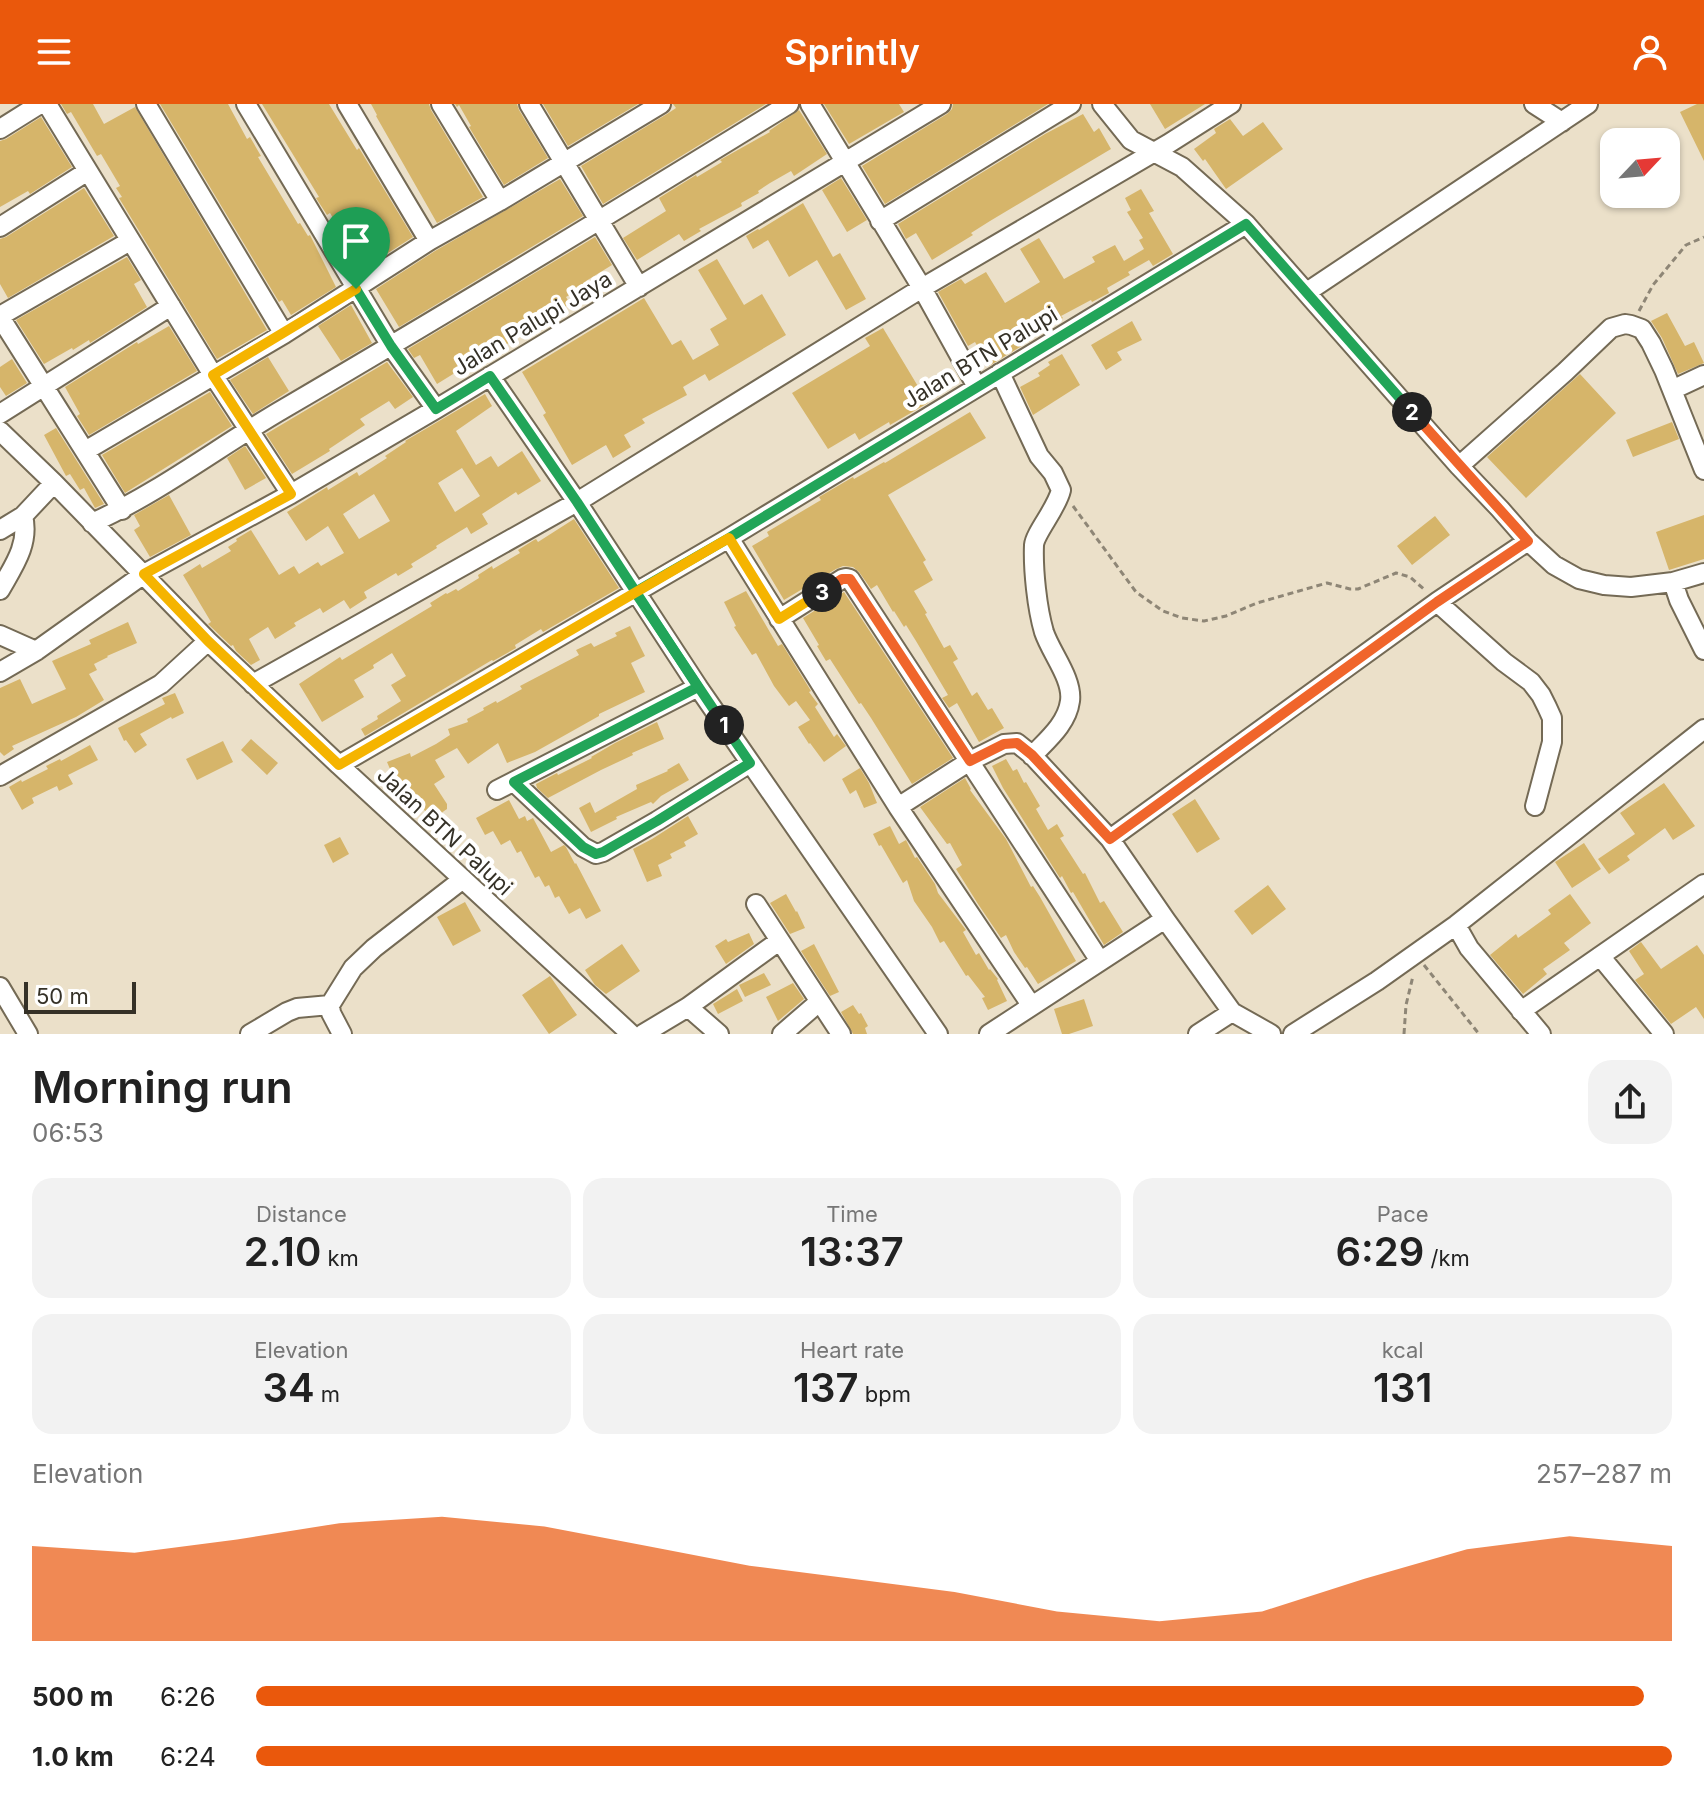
<!DOCTYPE html>
<html lang="en">
<head>
<meta charset="utf-8">
<style>
	body { margin:0; font-family:Inter,sans-serif; background:#f2f2f2; color:#222; height:100vh; display:flex; flex-direction:column; font-size:30px; white-space:nowrap }
	* { box-sizing:border-box; margin:0 }
	p { font-size:26px; color:#767676 }
	.icon { flex:none; width:44px; height:44px; fill:none; stroke:currentColor; stroke-width:2; stroke-linecap:round; stroke-linejoin:round }
	.map { position:relative; height:930px; overflow:hidden }
	.sheet { display:flex; flex-direction:column; background:#fff; flex:1 }
	.sheet>* { flex:none }
	.needle { width:52px; rotate:64deg }
	.controls { position:absolute; left:1600px; top:24px; display:grid; gap:16px }
	.controls a { display:grid; place-items:center; width:80px; height:80px; border-radius:16px; background:#fff; box-shadow:0 2px 6px #0004; font-size:40px }
	.scale { position:absolute; left:24px; bottom:20px; width:112px; box-sizing:border-box; padding-left:8px; border:4px solid #353127; border-top:0; font-size:22px; line-height:28px; white-space:nowrap; color:#353127; -webkit-text-stroke:6px #fff; paint-order:stroke }
	.pin { position:absolute; display:grid; place-items:center; width:68px; height:68px; color:#fff; margin:-82px -34px; border-radius:50% 50% 50% 0; rotate:-45deg; box-shadow:0 0 8px #0007 }
	.pin .icon { rotate:45deg }
	.km { position:absolute; width:40px; height:40px; margin:-20px; border-radius:50%; background:#222; color:#fff; font-size:22px; line-height:40px; text-align:center }
	.round { display:grid; place-items:center; flex:none; width:84px; height:84px; border-radius:24px; background:#f2f2f2 }
	.summary { display:flex; align-items:center; justify-content:space-between; height:136px; padding:0 32px }
	h1 { font-size:44px; font-weight:600; line-height:60px }
	.figures { display:grid; grid-template-columns:repeat(3,1fr); gap:12px; height:136px; padding:8px 32px }
	.figures div { display:grid; align-content:center; border-radius:20px; background:#f2f2f2; text-align:center }
	.figures b { font-size:40px; font-weight:600 }
	.figures small { font-size:22px; font-weight:400 }
	.figures p { font-size:22px }
	.chart { height:224px; padding:16px 32px }
	.chart p { display:flex; justify-content:space-between }
	.chart svg { width:100%; height:144px; margin-top:8px; fill:#ea580c; opacity:.7 }
	ul { padding:0 32px; list-style:none; font-size:26px }
	li { display:grid; grid-template-columns:128px 96px 1fr; align-items:center; height:60px }
	li i { height:20px; border-radius:10px; background:#ea580c }
	header { display:flex; justify-content:space-between; align-items:center; height:104px; padding:0 32px; background:#ea580c; color:#fff; font-size:36px; font-weight:600 }
	.map>svg:first-child { display:block }
	.building { fill:#d6b56a; fill-rule:evenodd }
	.lines { fill:none; stroke-linecap:round; stroke-linejoin:round }
	.minor-casing { stroke:#746a55; stroke-width:22 }
	.path { stroke:#8e8676; stroke-width:3; stroke-dasharray:6 4; stroke-linecap:butt }
	.minor { stroke:#fff; stroke-width:18 }
	.split-1-casing { stroke:#fff; stroke-width:16 }
	.split-2-casing { stroke:#fff; stroke-width:16 }
	.split-3-casing { stroke:#fff; stroke-width:16 }
	.split-4-casing { stroke:#fff; stroke-width:16 }
	.split-1 { stroke:#22a559; stroke-width:10 }
	.split-2 { stroke:#22a559; stroke-width:10 }
	.split-3 { stroke:#f0652b; stroke-width:10 }
	.split-4 { stroke:#f5b400; stroke-width:10 }
	.labels { text-anchor:middle; dominant-baseline:central; stroke-width:8; stroke-linejoin:round; paint-order:stroke }
	.street-label { font-size:22px; fill:#353127; stroke:#fff }
</style>
</head>
<body>
<header><svg class="icon" aria-label="menu" viewBox="0 0 24 24"><path d="M4 6h16M4 12h16M4 18h16"/></svg>Sprintly<svg class="icon" aria-label="person" viewBox="0 0 24 24"><circle cx="12" cy="8" r="4"/><path d="M4 21q1-7 8-7t8 7"/></svg></header>
<div class="map">
<svg width="1704" height="930" viewBox="0 0 1704 930">
	<rect width="100%" height="100%" fill="#ebe0c9"/>
	<path class="building" d="M61,0h32l11,20 31,-17 132,223 -50,29 -98,-161 3,-1 -6,-9 4,-2 -19,-32 -4,2 -26,-44 -4,2z
		M160,0h68l19,35 3,-2 11,19 -3,1 40,67 2,-1 8,13 2,-1 26,52 -45,28 -9,-15 -3,2z
		M262,0h67l28,46 2,-2 54,89 -53,34 -13,-23 3,-1 -20,-34 -3,2 -11,-17 3,-1z
		M371,0h58l2,6 52,87 -46,26 -61,-107 1,-1z
		M455,0h62l2,6 29,48 -44,27 -35,-58 2,-1 -12,-21 -2,2z
		M543,0h95l-70,42z
		M673,0h93l-163,100 -22,-38 86,-52 9,-6z
		M824,0h75l5,8 -55,32z
		M953,0h95l-163,100 -23,-38 85,-52 5,-5z
		M1150,0h55l-40,25z
		M1697,0h7v57l-24,-49z
		M799,6l28,44 -33,22 -3,-5 -21,12 -12,8 1,2 -18,10 1,3 -43,23 2,2 -17,10 -5,-7 -42,26 -14,-22 43,-27 -7,-13 37,-23 1,2 25,-15 -2,-2 50,-28 -1,-1z
		M1083,10l11,18 5,-4 12,21 -121,72 -19,12 2,2 -41,25 -16,-27 -10,6 -8,-15 147,-90z
		M41,13l31,50 -42,27 -2,-3 -28,16v-66l6,-2z
		M1230,15l13,17 20,-14 20,27 -57,40 -21,-30 -2,2 -9,-12 22,-16 -2,-4z
		M841,74l26,42 -20,12 -25,-42z
		M560,75l23,37 -184,111 -23,-38 59,-38z
		M84,84l30,48 -106,62 -8,-14v-45l6,-2z
		M1141,85l13,22 -5,2 24,41 -20,12 -4,-6 -21,12 2,3 -23,13 2,5 -17,9 -1,-2 -30,16 2,2 -34,20 1,3 -41,25 -14,-24 -7,4 -30,-54 23,-13 4,5 21,-12 19,31 35,-21 -20,-33 19,-11 25,41 31,-17 -3,-5 23,-12 9,16 20,-12 -5,-9 4,-2 -16,-26 4,-2 -6,-12z
		M803,99l30,54 7,-4 26,46 -20,11 -29,-50 -28,17 -21,-37 -15,9 -7,-13 12,-7 1,1z
		M595,133l17,28 -26,16 2,4 -22,12 4,7 -54,32 1,2 -35,21 1,2 -23,13 -2,-3 -21,13 -17,-29 -6,3 -6,-9z
		M127,153l14,23 -7,4 13,23 -57,36 -1,-3 -16,10 -1,-2 -28,16 -28,-44z
		M717,155l27,46 18,-11 24,41 -77,46 -4,-7 -22,13 4,8 -45,24 3,4 -21,12 7,12 -18,11 -7,-13 -34,20 -29,-50 3,-2 -24,-41 122,-74 28,47 9,-5 12,20 26,-15 -9,-16 17,-10 -29,-49z
		M351,201l21,38 -31,18 -23,-35z
		M1667,209l18,33 9,-4 10,21 -26,11 -16,-36 -11,-17z
		M1132,217l10,19 -25,12 5,8 -16,10 -15,-25z
		M169,222l28,45 -108,64 -12,-19 3,-2 -15,-27 72,-45 1,2z
		M883,224l45,75 -38,22 -1,-3 -30,18 -4,-7 -27,16 -36,-56 78,-47 -5,-8z
		M1062,250l18,31 -47,30 -13,-28 20,-11 -2,-3 12,-8 -2,-3z
		M268,253l21,34 -36,23 -23,-34z
		M12,255l15,24 -21,13 -6,-9v-20z
		M387,258l26,35 -18,12 -6,-8 -29,18 5,6 -36,24 1,2 -38,23 -26,-40z
		M1580,270l36,39 -90,85 -39,-41z
		M210,288l22,34 -107,67 -23,-38z
		M485,290l7,12 -36,25 20,34 15,-9 7,11 24,-16 19,30 -23,14 -2,-3 -34,22 6,10 -17,10 -4,-7 -31,19 1,2 -26,16 2,3 -15,9 -2,-3 -32,19 3,6 -17,11 -6,-9 -21,13 -3,-5 -26,15 2,3 -21,13 -7,-12 -19,12 11,21 -9,5 -15,-14 -3,-6 -2,1 -23,-22 3,-2 -28,-47 17,-11 2,4 29,-17 -3,-4 9,-6 -1,-2 15,-9 28,45 15,-9 5,8 19,-12 3,4 23,-13 -16,-27 -22,15 -19,-29 40,-25 1,3 29,-18 2,4 28,-18 -2,-2 21,-14 -1,-1zM462,364l18,28 -25,16 -17,-29zM374,390l16,27 -31,18 -16,-25z
		M970,308l16,26 -98,57 38,65 -3,2 10,18 -19,11 13,22 -2,1 19,34 6,-3 8,14 -5,3 19,34 5,-4 11,18 4,-2 12,20 -25,14 -22,-39 -8,5 -7,-10 6,-3 -32,-54 -10,-16 -2,2 -10,-16 -1,1 -16,-27 -6,4 -12,-17 -6,-5 -10,-1 -7,3 -52,31 -32,-54 17,-10 -2,-4 54,-32 -2,-3 34,-20 1,2 30,-17 1,1z
		M1672,318l7,17 -46,18 -7,-17z
		M56,324l48,76 -9,4 -11,-20 -4,2 -10,-16 -4,2 -22,-41z
		M245,342l21,32 -21,12 -18,-32z
		M169,391l22,40 -41,22 -16,-27 6,-4 -6,-11z
		M1704,411v44l-35,11 -13,-38z
		M1435,412l15,19 -38,30 -15,-19z
		M574,415l45,69 -76,44 -2,-3 -26,16 1,3 -23,13 -1,-1 -127,76 -4,-7 17,-10 -1,-3 24,-15 -10,-16 15,-9 -14,-23 -19,12 1,3 -20,12 10,17 -42,25 -23,-38 41,-27 2,3 90,-54 -2,-3 16,-10 1,1 9,-5 2,2 21,-13 -1,-3 14,-9 1,3 27,-16 -2,-3 16,-10 2,-1 2,3z
		M746,487l32,55 4,-2 29,47 -2,1 9,12 -3,3 19,30 3,-3 9,12 -22,16 -14,-19 -1,1 -11,-17 12,-7 -14,-19 -7,5 -15,-20 -18,-33 -4,2 -18,-28 2,-1 -12,-24z
		M844,488l109,166 -41,26 -41,-66 -10,-15 -2,1 -29,-45 -4,2 -9,-15 2,-1 -16,-27z
		M128,518l9,21 -30,13 1,1 -14,7 3,6 -8,4 15,26 -28,17 -64,29 2,3 -10,7 -4,-4v-64l20,-9 12,25 34,-15 -14,-28 39,-17 -2,-4z
		M630,522l15,30 -14,7 14,29 -46,22v2l-64,36 -28,11 -9,-20 -30,21 -11,-16 -22,12 10,17 -11,7 13,20v5l-16,11 -18,-27 -7,3 -9,-21 -4,1 -6,-14 23,-9 1,4 25,-13 14,-9 -2,-6 20,-7 -1,-3 17,-9 -1,-2 13,-7 1,2 25,-14 -2,-3 59,-31 -3,-5 15,-7 3,4 23,-11 -2,-3z
		M175,589l9,20 -12,6 -1,-2 -31,17 7,11 -12,8 -9,-13 -2,1 -6,-13 47,-24 -3,-6z
		M657,618l7,17 -32,14 1,2 -32,15 -53,28 -11,-10 -1,-4 21,-11 1,2 34,-17 -1,-1 24,-14z
		M251,635l27,24 -11,12 -26,-25z
		M223,637l10,21 -36,18 -11,-21z
		M90,641l8,15 -30,15 5,9 -14,7 -2,-5 -25,12 2,5 -12,7 -13,-23 12,-7 1,2 26,-13 -2,-3 14,-7 1,2z
		M1006,655l7,12 4,-2 7,14 2,-1 14,24 -4,3 12,21 9,-6 7,12 -4,2 23,36 2,-1 15,30 4,-2 19,31 -19,13 -31,-53 -2,1 -9,-17 -2,2 -57,-90 -11,-22z
		M679,659l10,17 -28,16 -8,8 -2,-2 -35,15 1,2 -26,13 -12,-24 11,-6 5,11 42,-24 -1,-4 32,-14 -1,-1z
		M860,664l9,15 8,20 -13,5 -8,-18 -6,4 -8,-15z
		M965,674l6,11 -1,1 36,49 25,48 2,-1 7,11 36,64 -38,23 -11,-17 -2,1 -11,-16 -8,-17 -5,3 -23,-34 -22,-35 6,-4 -12,-22 -3,1 -27,-37z
		M1664,679l31,43 -22,14 -8,-12 -38,28 3,4 -21,14 -11,-15 37,-25 -15,-21z
		M1195,695l25,40 -23,14 -25,-39z
		M509,696l10,19 6,-3 2,5 6,-3 18,34 13,-7 2,2 9,17 1,-1 25,48 -15,8 -6,-11 -11,6 -10,-18 -4,2 -6,-13 -4,2 -6,-11 -4,2 -14,-27 -4,2 -7,-13 -9,5 -8,-14 -8,4 -9,-17z
		M688,712l10,18 -14,8 2,4 -16,8 2,4 -14,7 4,11 -15,6 -14,-33 19,-10z
		M890,722l9,18 7,-4 9,18 2,-1 18,27 3,9 28,37 -3,2 13,23 3,-2 10,17 1,-1 8,10 -1,1 10,21 -19,9 -6,-12 3,-1 -17,-22 -2,1 -22,-35 -4,2 -8,-16 -18,-26 -7,-21 -4,3 -22,-38 -2,1 -6,-12z
		M340,733l9,17 -16,9 -9,-18z
		M1584,739l17,26 -29,19 -17,-26z
		M1268,781l18,24 -34,26 -18,-24z
		M786,790l10,18 1,-1 8,17 -15,6 -20,-31z
		M1570,790l21,29 -27,20 6,7 -27,19 4,5 -24,20 -33,-39 26,-21 2,4 33,-24 -3,-4z
		M465,798l16,29 -28,15 -16,-29z
		M749,829l5,11 -28,20 -11,-18 11,-7 2,3z
		M1641,838l20,27 36,-24 7,10v64l-8,-12 -25,17 -36,-44 9,-6 -15,-23z
		M622,840l18,27 -34,23 -11,-9 -10,-15z
		M814,840l25,48 -9,4 -29,-45z
		M764,869l7,12 -26,12 -6,-12z
		M550,872l27,39 -28,19 -27,-39z
		M793,879l11,16 -26,22 -12,-24z
		M737,885l6,12 -25,13 -5,-10z
		M1084,895l9,27 -24,8h-7l-8,-25z
		M853,901l6,9 2,-1 7,13 -3,2 2,6h-14l-12,-22z"/>
	<g class="lines">
		<defs>
			<path id="minor" d="M47,0l166,271 78,119
				M146,0l138,230
				M246,0l145,242 45,63
				M347,0l82,137
				M441,0l59,97
				M529,0l110,183
				M810,0l112,184 55,99
				M1102,0l29,36 51,27 64,57 213,242 41,43 28,32 26,24 25,14 25,6 27,2 42,-5 31,-9
				M1534,0l28,18
				M0,25l40,-25
				M880,117l191,-117
				M0,123l88,-56
				M1307,188l281,-188
				M0,212l130,-75
				M0,213l122,193
				M1000,269l39,83 14,17 8,17c-4,18 -26,43 -27,55 -1,25 3,63 10,87 7,21 29,47 26,69 -3,23 -23,39 -38,55
				M490,272l87,126 121,185 240,347
				M1672,286l32,-15
				M0,310l171,-108
				M0,327l54,52 154,158 131,124
				M85,347l199,-117 145,-93 71,-40 161,-97
				M1459,362l106,-94 46,-44 14,-4 6,1 11,4 9,14 13,27 40,100
				M92,419c67,-30 129,-78 193,-115 169,-99 337,-201 504,-304
				M0,426l23,-14 31,-33
				M729,434l169,269 133,198
				M1673,478l6,18 25,50
				M0,486c13,-23 30,-46 23,-74
				M1437,498l67,60 27,20 10,13 6,12 5,11v24l-17,64
				M779,515l63,-40 4,-1 4,1 250,382
				M0,531l36,16
				M0,568l36,-21 108,-77 147,-80 145,-85 505,-305
				M253,580l324,-182 345,-214 246,-144 63,-40
				M0,672l161,-92 47,-43
				M514,678l69,65 13,7 7,-2 54,-31 93,-58
				M497,686l201,-103
				M898,703l72,-46 34,-17 13,-1 15,12 78,84 55,80 67,93 39,22
				M1110,735l327,-237 91,-61
				M756,800l85,130
				M1456,821l13,23 72,86
				M1600,852l64,78
				M0,883l28,47
				M688,903l31,27
				M1521,907l183,-127
				M250,930l37,-22 10,-4 33,-3
				M342,930l-11,-21 -1,-8 23,-37 21,-20 89,-69
				M631,930l-292,-269 390,-227 517,-314
				M643,930l45,-27 91,-66
				M782,930l37,-32
				M989,930l176,-115
				M1198,930l34,-22
				M1293,930l84,-53 79,-56 248,-196"/>
		</defs>
		<use href="#minor" class="minor-casing"/>
		<path class="path" d="M1639,207l14,-26 33,-40 18,-8
			M1073,402l63,86 27,19 19,7 22,3 22,-5 31,-13 70,-20 23,6h8l38,-16 14,4 16,14
			M1424,861l55,69
			M1404,930l2,-29 7,-29"/>
		<use href="#minor" class="minor"/>
	</g>
	<g class="lines">
		<defs>
			<path id="split-1" d="M356,185l35,57 45,63 54,-33 87,126 121,185 -184,95 69,65 13,7 7,-2 54,-31 93,-58 -26,-38"/>
			<path id="split-2" d="M724,621l-89,-133 94,-54 517,-314 166,188"/>
			<path id="split-3" d="M822,488l20,-13h8l120,182 34,-17 13,-1 15,12 78,84 327,-237 91,-61 -116,-129"/>
			<path id="split-4" d="M356,185l-143,86 78,119 -147,80 64,67 131,124 390,-227 50,81 43,-27"/>
		</defs>
		<use href="#split-1" class="split-1-casing"/>
		<use href="#split-2" class="split-2-casing"/>
		<use href="#split-3" class="split-3-casing"/>
		<use href="#split-4" class="split-4-casing"/>
		<use href="#split-1" class="split-1"/>
		<use href="#split-2" class="split-2"/>
		<use href="#split-3" class="split-3"/>
		<use href="#split-4" class="split-4"/>
	</g>
	<g class="labels">
		<g class="street-label">
			<text transform="translate(532 219) rotate(-31)">Jalan Palupi Jaya</text>
			<text transform="translate(980 253) rotate(-31)">Jalan BTN Palupi</text>
			<text transform="translate(445 727) rotate(43)">Jalan BTN Palupi</text>
		</g>
	</g>
</svg>
<div class="controls">
<a><svg class="needle" viewBox="-14 -14 28 28"><path d="M0-13l5 13h-10z" fill="#e53935"/><path d="M0 13l5-13h-10z" fill="#767676"/></svg></a>
</div>
<div class="scale">50 m</div>
<div class="pin" style="left:356px;top:185px;background:#1e9e55"><svg class="icon" aria-label="arrive" viewBox="0 0 24 24"><path d="M6 21V4h12l-3 4 3 4H6"/></svg></div>
<b class="km" style="left:724px;top:621px">1</b>
<b class="km" style="left:1412px;top:308px">2</b>
<b class="km" style="left:822px;top:488px">3</b>
</div>
<section class="sheet">
<div class="summary"><div><h1>Morning run</h1><p>06:53</p></div><a class="round"><svg class="icon" aria-label="share" viewBox="0 0 24 24"><path d="M12 15V3M7 8l5-5 5 5M5 13v7h14v-7"/></svg></a></div>
<div class="figures">
<div><p>Distance</p><b>2.10<small> km</small></b></div>
<div><p>Time</p><b>13:37</b></div>
<div><p>Pace</p><b>6:29<small> /km</small></b></div>
</div>
<div class="figures">
<div><p>Elevation</p><b>34<small> m</small></b></div>
<div><p>Heart rate</p><b>137<small> bpm</small></b></div>
<div><p>kcal</p><b>131</b></div>
</div>
<div class="chart"><p><span>Elevation</span>257–287 m</p>
<svg viewBox="0 0 160 44" preserveAspectRatio="none"><path d="M0 44V15L10 17L20 13L30 8L40 6L50 9L60 15L70 21L80 25L90 29L100 35L110 38L120 35L130 25L140 16L150 12L160 15V44z"/></svg>
</div>
<ul>
<li><b>500 m</b>6:26<i style="width:98%"></i></li>
<li><b>1.0 km</b>6:24<i style="width:100%"></i></li>
</ul>
</section>
</body>
</html>
